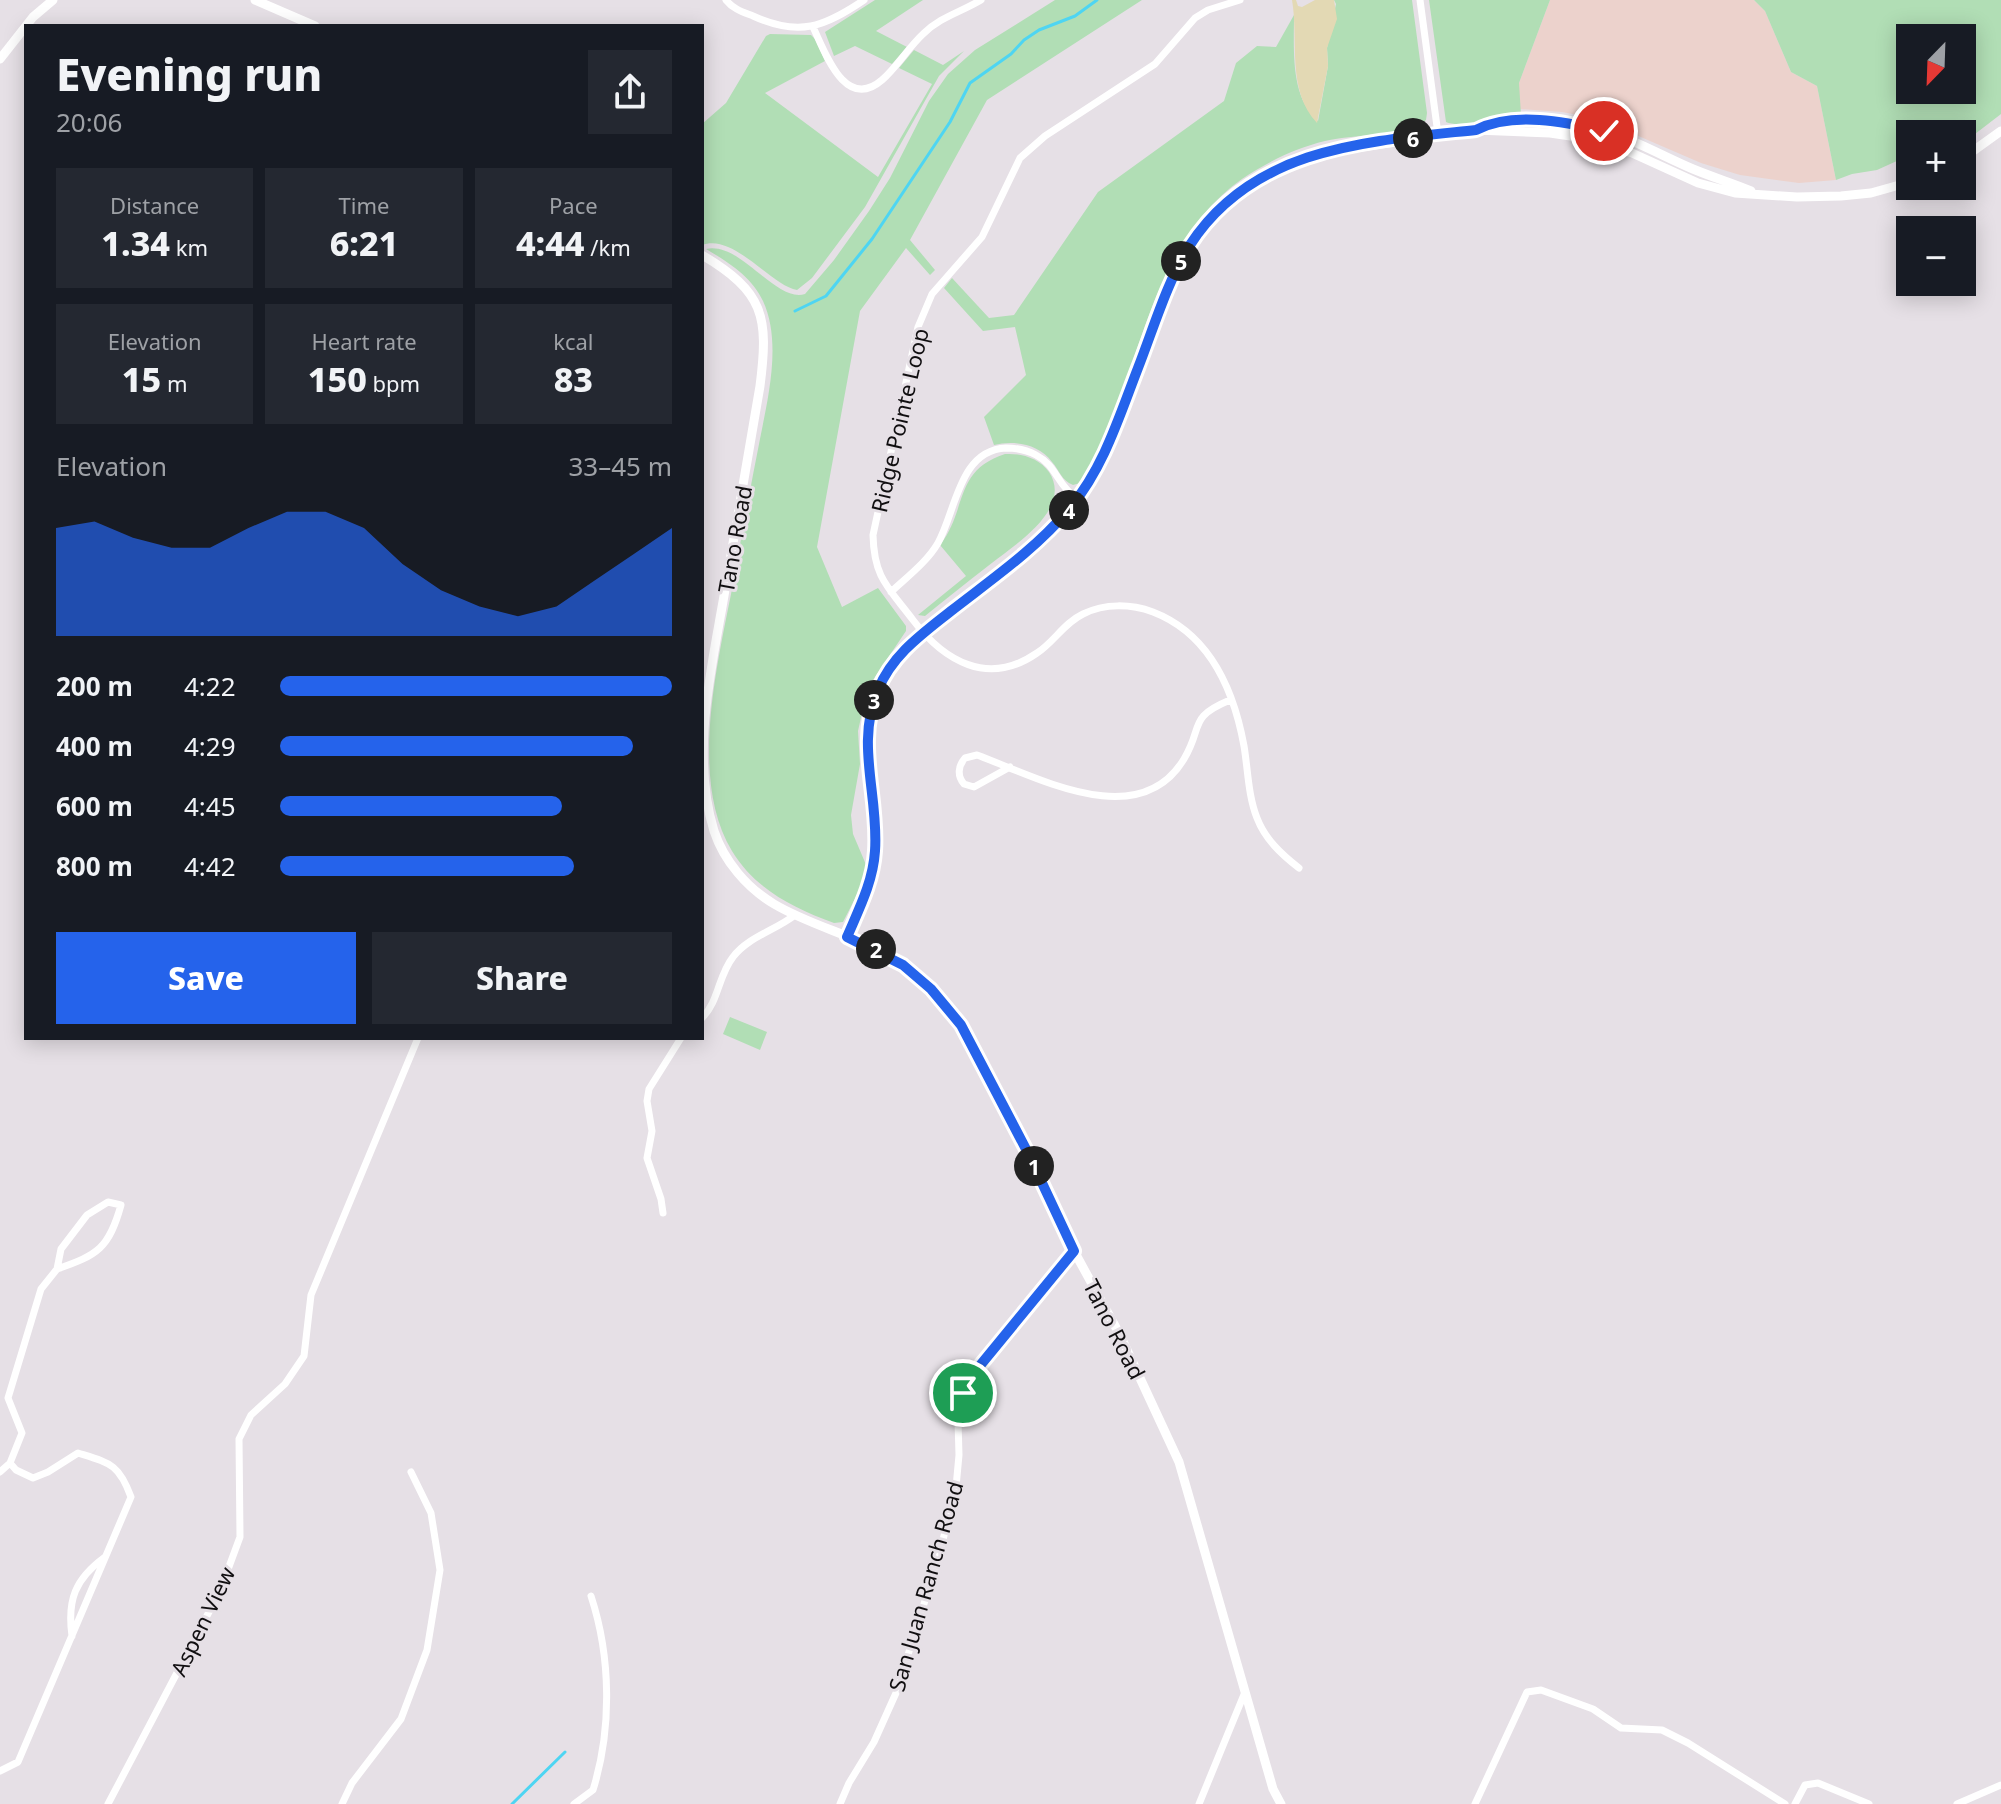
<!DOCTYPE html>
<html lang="en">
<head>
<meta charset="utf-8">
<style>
	body { margin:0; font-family:"Noto Sans",sans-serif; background:#242831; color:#f1f3f6; height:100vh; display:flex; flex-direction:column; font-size:30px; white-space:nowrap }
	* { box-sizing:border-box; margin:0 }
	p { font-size:26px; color:#9ea1a6 }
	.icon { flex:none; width:44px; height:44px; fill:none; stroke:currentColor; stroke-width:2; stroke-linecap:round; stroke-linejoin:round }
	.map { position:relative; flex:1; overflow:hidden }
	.panel { position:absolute; left:24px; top:24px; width:680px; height:1016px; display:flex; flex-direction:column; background:#171b24; border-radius:0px; box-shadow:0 4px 20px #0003 }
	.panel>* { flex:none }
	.needle { width:52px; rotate:203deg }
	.tools { position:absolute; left:1896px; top:24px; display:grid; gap:16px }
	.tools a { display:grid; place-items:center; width:80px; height:80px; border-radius:0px; background:#171b24; box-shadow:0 4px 20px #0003; font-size:40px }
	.pin { position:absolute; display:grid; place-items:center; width:68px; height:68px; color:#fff; margin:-34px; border:4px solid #fff; border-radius:50%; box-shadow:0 2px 8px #0007 }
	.km { position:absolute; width:40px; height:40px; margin:-20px; border-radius:50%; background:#222; color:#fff; font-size:22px; line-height:40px; text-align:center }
	.round { display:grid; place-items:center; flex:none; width:84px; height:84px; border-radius:0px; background:#242831 }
	.overview { display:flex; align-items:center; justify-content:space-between; height:136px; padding:0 32px }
	h1 { font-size:44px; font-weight:800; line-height:60px }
	.figures { display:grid; grid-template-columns:repeat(3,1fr); gap:12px; height:136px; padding:8px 32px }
	.figures div { display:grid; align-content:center; border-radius:0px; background:#242831; text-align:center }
	.figures b { font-size:34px; font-weight:800 }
	.figures small { font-size:22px; font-weight:400 }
	.figures p { font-size:22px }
	.chart { height:224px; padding:16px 32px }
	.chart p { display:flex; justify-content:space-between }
	.chart svg { width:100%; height:144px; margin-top:8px; fill:#2563eb; opacity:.7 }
	.button { display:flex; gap:16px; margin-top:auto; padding:16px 32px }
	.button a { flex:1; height:92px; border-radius:0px; background:#2563eb; color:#fff; font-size:32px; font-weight:800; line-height:92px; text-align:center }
	.button a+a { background:#242831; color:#f1f3f6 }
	ul { padding:0 32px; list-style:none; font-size:26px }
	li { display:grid; grid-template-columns:128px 96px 1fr; align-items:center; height:60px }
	li i { height:20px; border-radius:10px; background:#2563eb }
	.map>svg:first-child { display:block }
	.commercial { fill:#ecd2cc }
	.green { fill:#b1deb5; fill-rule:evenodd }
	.sand { fill:#e3d9b4 }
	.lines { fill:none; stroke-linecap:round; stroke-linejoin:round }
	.stream { stroke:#4ed5f2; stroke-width:3 }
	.minor { stroke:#fff; stroke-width:7 }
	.tertiary { stroke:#fff; stroke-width:9 }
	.route-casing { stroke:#fff; stroke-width:16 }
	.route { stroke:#2563eb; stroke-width:10 }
	.labels { text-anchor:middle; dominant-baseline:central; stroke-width:6; stroke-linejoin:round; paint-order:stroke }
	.street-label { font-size:22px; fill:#110f11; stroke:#e6e0e6 }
</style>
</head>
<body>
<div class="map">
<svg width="2001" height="1804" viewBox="0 0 2001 1804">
	<rect width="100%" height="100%" fill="#e6e0e6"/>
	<path class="commercial" d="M1550,0h204l11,11 26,61 26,14 19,94 -37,3 -59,-8 -39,-12 -102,-44 -37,-7 -43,-3v-26z"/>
	<path class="green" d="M875,0h48l-47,31 31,16 -15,17 -37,-18 -21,10 -9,-24z
		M1055,0h87l-155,100 -77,140 25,30 -5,5 -24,-27 -46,63 -43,236 25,60 36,-19 28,38v5l-35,52 -7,21 -6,27 2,33 -9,51 2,19 14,33 -3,14 -21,41 -9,1c-41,-15 -79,-34 -102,-72 -43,-71 -15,-185 0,-262 9,-50 18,-100 28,-150 8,-41 22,-97 3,-138 -11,-24 -35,-39 -57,-52 35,-8 69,54 99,45l29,-34 35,-49 21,-33 39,-77 19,-27 27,-24z
		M1334,0h78l15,113 -1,7c-16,15 -77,15 -101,21 -29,7 -58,21 -83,38 -100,71 -100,207 -162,304l-7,2c-12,-5 -13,-14 -21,-23 -13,-18 -38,-22 -58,-17l-10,-28 42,-42 -11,-48 -32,4 -39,-43 8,-10 37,40 25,-3 84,-123 126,-91 12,-38 21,-17 19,1 18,-32c0,35 -4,82 24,106l10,-55 -1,-18 9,-44z
		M1429,0h121l-31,83 2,32c-20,1 -60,14 -75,7z
		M1754,0h247v114l-39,30v-10h-52v21l-33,15 -25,4 -16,6 -19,-94 -26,-14 -26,-61zM1910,38h52v52h-52z
		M770,34l41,1 4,4 10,22 -60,32 113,84 54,-93 -33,-16 15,-18 29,15 21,-14 -25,25 -74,131 -53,71 -15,12c-27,-5 -63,-57 -95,-45v-121l24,-21 40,-67z
		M1005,454c16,-1 34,4 44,18 25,38 -38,75 -61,94 -21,16 -42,33 -63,50l-7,-1 48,-39 -26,-31c28,-36 13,-74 65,-91z
		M730,1017l37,15 -7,18 -37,-16z"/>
	<path class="sand" d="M1292,0h4l2,6 4,1 13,-7h19l3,19 -10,29 1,18 -11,57c-31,-33 -18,-82 -25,-123z"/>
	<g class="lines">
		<path class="stream" d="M795,311l31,-15 46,-57 78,-117 20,-39 41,-29 13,-14 15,-10 36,-14 22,-16
			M512,1804l53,-52"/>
		<path class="minor" d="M726,0c7,9 17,12 27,16 46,21 71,11 111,-16
			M1240,0l-32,10 -13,8 -40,46 -110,72 -25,22 -38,79 -50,57 -14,33 -45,208c1,43 15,52 40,85 31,41 75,67 124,33 17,-11 27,-30 46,-39 22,-11 48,-10 70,-2 57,22 81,79 91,134 4,24 4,49 13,72 8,21 24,36 42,50
			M1420,0l18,134
			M813,27c12,25 32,85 69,53 15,-13 26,-32 41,-46 17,-17 38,-22 58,-34
			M891,592c16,-15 36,-30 47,-49 18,-32 21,-93 68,-95 11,0 21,2 30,7 21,11 20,29 41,44
			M1010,767l-36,20 -10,-3c-7,-8 -6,-18 1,-26l12,-3c60,22 162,79 207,4 20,-33 3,-41 46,-59
			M702,1018c17,-17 16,-42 31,-61 15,-20 43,-27 62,-42
			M663,1213l-2,-14 -14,-41 5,-27 -5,-30 2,-12 32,-51
			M0,1472l10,-9 12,-30 -14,-35 33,-109 16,-20 4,-20 26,-34 21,-13 13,3c-12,43 -23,50 -64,64
			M72,1636c-5,-36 3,-57 33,-79
			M0,1771l18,-9 113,-265c-12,-33 -21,-34 -53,-44l-30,19 -15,6 -17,-8 -6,-7
			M108,1804l112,-213 20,-54 -1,-98 12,-24 34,-31 19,-28 7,-61 107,-257
			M342,1804l10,-21 49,-64 26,-69 13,-80 -9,-57 -20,-41
			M574,1804l19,-14c19,-61 18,-133 -2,-194
			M840,1804l9,-21 25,-41 22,-49 43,-137 17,-69 3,-32 -1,-34 5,-28 15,-25 96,-117
			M1199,1804l46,-112
			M1475,1804l52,-112 14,-2 52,19 28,19 41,2 26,13 97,61
			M1795,1804l10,-19 13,-2 51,21
			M1957,1804l44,-19"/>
		<path class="tertiary" d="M255,0l60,26
			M0,59l33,-42 20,-17
			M1476,130c36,-18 102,-8 139,4 27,10 52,24 78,35 19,8 39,14 58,22
			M1962,159l39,-28
			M702,255c62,37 67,61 58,131 -12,68 -23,136 -35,204 -13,77 -35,163 -11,241 10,30 33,57 60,73 37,22 80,31 117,53 37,22 63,56 85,93l98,201 46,84 59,127 94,327 8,15
			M847,937l20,-47 7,-30 1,-27 -9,-90 4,-30 14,-36 26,-33 129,-103 38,-42 30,-51 73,-185 32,-45 42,-36 28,-16 32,-12 162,-24 74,3 34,5 48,15 66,30 37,10 62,4 44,-1 30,-3 39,-11"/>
	</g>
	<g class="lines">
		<defs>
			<path id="route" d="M963,1393l15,-25 96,-117 -46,-98 -67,-128 -30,-36 -28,-24 -56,-28c12,-28 26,-55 28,-86 4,-55 -20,-107 3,-161 14,-35 44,-56 73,-79 41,-32 85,-62 119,-103 34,-41 49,-91 68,-140 16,-41 29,-86 52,-123 64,-99 180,-104 286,-115 37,-19 90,-8 128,1"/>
		</defs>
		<use href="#route" class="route-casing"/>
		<use href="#route" class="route"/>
	</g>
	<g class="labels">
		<g class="street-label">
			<text transform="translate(899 420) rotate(-77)">Ridge Pointe Loop</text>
			<text transform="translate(734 539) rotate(-80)">Tano Road</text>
			<text transform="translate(1115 1329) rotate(63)">Tano Road</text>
			<text transform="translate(925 1586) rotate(-74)">San Juan Ranch Road</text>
			<text transform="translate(202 1621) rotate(-64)">Aspen View</text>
		</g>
	</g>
</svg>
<div class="tools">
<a><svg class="needle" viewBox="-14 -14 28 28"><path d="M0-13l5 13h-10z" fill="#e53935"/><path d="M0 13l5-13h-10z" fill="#9ea1a6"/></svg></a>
<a>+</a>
<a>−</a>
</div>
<div class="pin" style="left:963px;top:1393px;background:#1e9e55"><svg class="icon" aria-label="arrive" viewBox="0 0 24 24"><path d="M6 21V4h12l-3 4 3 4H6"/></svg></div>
<div class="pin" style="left:1604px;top:131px;background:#d93025"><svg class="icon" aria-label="check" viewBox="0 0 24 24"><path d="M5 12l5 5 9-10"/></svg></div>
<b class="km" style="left:1034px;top:1166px">1</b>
<b class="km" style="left:876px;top:949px">2</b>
<b class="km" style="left:874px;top:700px">3</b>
<b class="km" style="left:1069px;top:510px">4</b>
<b class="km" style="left:1181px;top:261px">5</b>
<b class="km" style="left:1413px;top:138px">6</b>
<section class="panel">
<div class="overview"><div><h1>Evening run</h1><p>20:06</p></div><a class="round"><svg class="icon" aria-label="share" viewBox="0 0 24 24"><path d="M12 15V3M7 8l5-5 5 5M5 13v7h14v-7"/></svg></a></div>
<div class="figures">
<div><p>Distance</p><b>1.34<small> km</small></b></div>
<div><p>Time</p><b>6:21</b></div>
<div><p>Pace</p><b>4:44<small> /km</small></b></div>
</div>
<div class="figures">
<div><p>Elevation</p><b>15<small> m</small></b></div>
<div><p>Heart rate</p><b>150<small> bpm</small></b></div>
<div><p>kcal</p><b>83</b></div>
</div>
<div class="chart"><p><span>Elevation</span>33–45 m</p>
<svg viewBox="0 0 160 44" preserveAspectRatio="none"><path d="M0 44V11L10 9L20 14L30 17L40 17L50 11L60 6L70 6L80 11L90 22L100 30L110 35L120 38L130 35L140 27L150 19L160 11V44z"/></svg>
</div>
<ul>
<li><b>200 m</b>4:22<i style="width:100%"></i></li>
<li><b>400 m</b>4:29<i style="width:90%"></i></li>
<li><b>600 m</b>4:45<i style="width:72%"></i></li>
<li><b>800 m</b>4:42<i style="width:75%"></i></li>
</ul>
<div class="button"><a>Save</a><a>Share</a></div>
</section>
</div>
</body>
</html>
